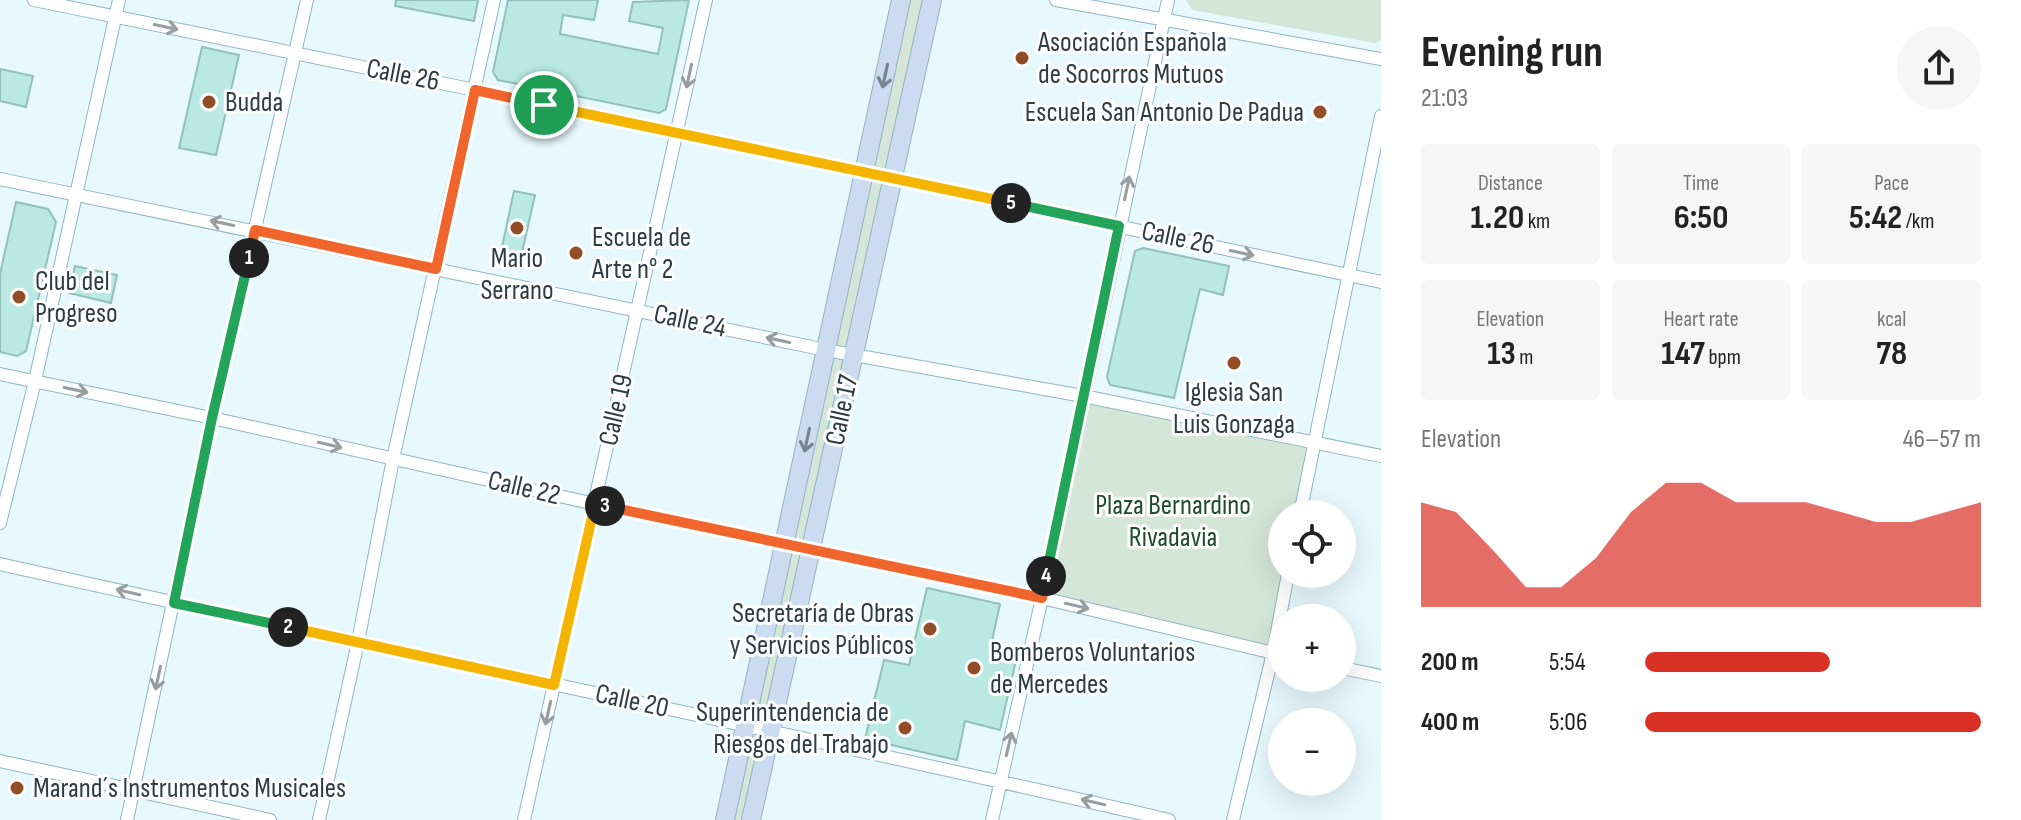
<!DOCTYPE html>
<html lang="en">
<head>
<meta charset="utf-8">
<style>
	body { margin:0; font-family:"Sofia Sans Condensed",sans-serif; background:#f6f6f6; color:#222; height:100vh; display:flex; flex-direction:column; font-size:30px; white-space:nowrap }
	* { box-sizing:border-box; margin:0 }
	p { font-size:26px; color:#767676 }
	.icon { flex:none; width:44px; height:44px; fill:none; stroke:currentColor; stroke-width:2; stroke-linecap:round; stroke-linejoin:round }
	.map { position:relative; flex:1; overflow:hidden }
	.drawer { display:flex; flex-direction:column; background:#fff; width:640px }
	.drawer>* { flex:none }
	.fabs { position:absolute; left:1268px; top:500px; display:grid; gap:16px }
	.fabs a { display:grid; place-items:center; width:88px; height:88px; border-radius:50%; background:#fff; box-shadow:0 8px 32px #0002; font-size:40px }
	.pin { position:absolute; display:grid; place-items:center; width:68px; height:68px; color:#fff; margin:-34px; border:4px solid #fff; border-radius:50%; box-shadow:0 2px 8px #0007 }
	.km { position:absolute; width:40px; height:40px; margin:-20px; border-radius:50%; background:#222; color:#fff; font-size:22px; line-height:40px; text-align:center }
	.round { display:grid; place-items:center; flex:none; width:84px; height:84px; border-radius:42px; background:#f6f6f6 }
	.overview { display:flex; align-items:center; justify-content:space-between; height:136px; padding:0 40px }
	h1 { font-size:44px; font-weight:700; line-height:60px }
	.stats { display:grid; grid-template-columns:repeat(3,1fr); gap:12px; height:136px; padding:8px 40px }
	.stats div { display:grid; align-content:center; border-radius:8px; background:#f6f6f6; text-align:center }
	.stats b { font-size:34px; font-weight:700 }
	.stats small { font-size:22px; font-weight:400 }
	.stats p { font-size:22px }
	.chart { height:224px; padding:16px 40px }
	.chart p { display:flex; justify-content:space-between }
	.chart svg { width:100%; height:144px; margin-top:8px; fill:#d93025; opacity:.7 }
	ul { padding:0 40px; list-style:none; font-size:26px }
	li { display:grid; grid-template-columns:128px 96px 1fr; align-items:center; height:60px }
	li i { height:20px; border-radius:10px; background:#d93025 }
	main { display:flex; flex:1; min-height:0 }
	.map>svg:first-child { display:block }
	.green { fill:#d4e6d7 }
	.building { fill:#bae9e3; stroke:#92c0ba; stroke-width:2 }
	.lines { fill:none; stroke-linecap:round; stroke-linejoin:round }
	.minor-casing { stroke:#8cb6c5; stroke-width:14 }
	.secondary-casing { stroke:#8cb6c5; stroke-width:20 }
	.minor { stroke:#fff; stroke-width:12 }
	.secondary { stroke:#cbdcf1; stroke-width:18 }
	.oneway { stroke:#969ea2 }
	.oneway2 { stroke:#748592 }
	.split-1-casing { stroke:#fff; stroke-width:16 }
	.split-2-casing { stroke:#fff; stroke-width:16 }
	.split-3-casing { stroke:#fff; stroke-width:16 }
	.split-4-casing { stroke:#fff; stroke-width:16 }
	.split-5-casing { stroke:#fff; stroke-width:16 }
	.split-6-casing { stroke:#fff; stroke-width:16 }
	.split-1 { stroke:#f0652b; stroke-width:10 }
	.split-2 { stroke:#22a559; stroke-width:10 }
	.split-3 { stroke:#f5b400; stroke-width:10 }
	.split-4 { stroke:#f0652b; stroke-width:10 }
	.split-5 { stroke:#22a559; stroke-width:10 }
	.split-6 { stroke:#f5b400; stroke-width:10 }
	.poi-dot { fill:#924c26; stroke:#fff; stroke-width:3 }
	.labels { text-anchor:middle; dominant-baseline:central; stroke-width:6; stroke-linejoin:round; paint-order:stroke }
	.poi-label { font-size:28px; fill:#2c3e44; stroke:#fff; text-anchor:start }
	.street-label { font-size:28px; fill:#2c3e44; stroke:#fff }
	.park-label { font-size:28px; fill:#1e4c2c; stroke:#fff }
</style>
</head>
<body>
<main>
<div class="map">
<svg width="1381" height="820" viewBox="0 0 1381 820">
	<rect width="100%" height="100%" fill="#e7f8fe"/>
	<path class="green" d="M903,0h23l-183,820h-17z
		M1186,0h195v40l-6,3 -183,-33z
		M1083,396l231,46 -14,72h-18v60l-9,79 -231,-55z"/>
	<path class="building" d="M396,0h82l-4,21 -79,-15z
		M508,0h90l-4,20 -31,-5 -3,19 98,20 5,-26 -34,-7 4,-19 56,-2 -23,109 -7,4 -161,-33 -5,-8z
		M202,47l37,8 -23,100 -37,-7z
		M0,69l33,7 -7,31 -26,-6z
		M514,191l21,4 -16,71 -20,-5z
		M16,202l32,7 8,13 -30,129 -9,5 -17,-4v-78z
		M1143,248l86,18 -6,29 -23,-6 -26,109 -64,-13 -3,-8 28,-126z
		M75,266l42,9 -6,28 -42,-10z
		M927,588l73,16 -10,46 27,6 -17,74 -35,-9 -8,39 -92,-21 19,-79 25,5z"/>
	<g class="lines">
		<defs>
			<path id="minor" d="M34,0l441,90 906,192
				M1056,0l325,59
				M0,179l826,171 257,46 298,60
				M0,374l212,44 383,86 447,94 240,57
				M1300,514l81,-398
				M0,523l35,-142 84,-381
				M0,564c389,87 780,166 1169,256
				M1342,668l39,8
				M0,761l270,59
				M127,820l85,-402 95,-418
				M319,820l39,-178 35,-183 101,-459
				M524,820l182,-820
				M992,820l50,-222 126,-598
				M1233,820l40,-167 15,-79"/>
			<path id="secondary" d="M725,820l176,-820
				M751,820l181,-820"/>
		</defs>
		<use href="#minor" class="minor-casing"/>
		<use href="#secondary" class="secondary-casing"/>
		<use href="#minor" class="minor"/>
		<use href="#secondary" class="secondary"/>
	</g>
	<defs><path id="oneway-shaft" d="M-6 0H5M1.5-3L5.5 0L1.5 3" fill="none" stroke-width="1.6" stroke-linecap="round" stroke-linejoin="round" transform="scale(2)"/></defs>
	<g class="oneway">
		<use href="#oneway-shaft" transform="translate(166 27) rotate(12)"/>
		<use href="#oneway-shaft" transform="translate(689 76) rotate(102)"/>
		<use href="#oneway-shaft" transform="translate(1127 188) rotate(-78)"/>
		<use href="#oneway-shaft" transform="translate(222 223) rotate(-168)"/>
		<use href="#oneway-shaft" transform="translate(1242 253) rotate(12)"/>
		<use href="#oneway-shaft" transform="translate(778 340) rotate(-168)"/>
		<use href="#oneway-shaft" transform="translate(76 390) rotate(12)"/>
		<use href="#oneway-shaft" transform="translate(330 445) rotate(13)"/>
		<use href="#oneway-shaft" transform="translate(128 592) rotate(-167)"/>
		<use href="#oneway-shaft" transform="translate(1077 606) rotate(13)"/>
		<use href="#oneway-shaft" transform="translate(158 678) rotate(102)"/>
		<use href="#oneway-shaft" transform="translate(548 713) rotate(103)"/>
		<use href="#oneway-shaft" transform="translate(1009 744) rotate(-77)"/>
		<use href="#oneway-shaft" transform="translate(1093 802) rotate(-167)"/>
	</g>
	<g class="oneway2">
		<use href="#oneway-shaft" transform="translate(885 76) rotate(102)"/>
		<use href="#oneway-shaft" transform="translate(807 440) rotate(102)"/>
	</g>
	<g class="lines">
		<defs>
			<path id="split-1" d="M249,258l6,-28 181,39 39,-179 69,15"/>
			<path id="split-2" d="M249,258l-37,160 -38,185 114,24"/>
			<path id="split-3" d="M288,627l266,58 41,-181 10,2"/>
			<path id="split-4" d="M605,506l437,92 4,-22"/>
			<path id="split-5" d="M1011,203l108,23 -73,350"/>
			<path id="split-6" d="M544,105l467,98"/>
		</defs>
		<use href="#split-1" class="split-1-casing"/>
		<use href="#split-2" class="split-2-casing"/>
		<use href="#split-3" class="split-3-casing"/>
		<use href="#split-4" class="split-4-casing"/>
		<use href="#split-5" class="split-5-casing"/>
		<use href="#split-6" class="split-6-casing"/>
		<use href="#split-1" class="split-1"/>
		<use href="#split-2" class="split-2"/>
		<use href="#split-3" class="split-3"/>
		<use href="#split-4" class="split-4"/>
		<use href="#split-5" class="split-5"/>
		<use href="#split-6" class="split-6"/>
	</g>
	<g class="poi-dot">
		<circle cx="1022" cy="58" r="8"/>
		<circle cx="209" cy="102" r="8"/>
		<circle cx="1320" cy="112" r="8"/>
		<circle cx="517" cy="228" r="8"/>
		<circle cx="576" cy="253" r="8"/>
		<circle cx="19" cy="297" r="8"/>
		<circle cx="1234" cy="363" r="8"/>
		<circle cx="930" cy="629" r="8"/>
		<circle cx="974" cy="668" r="8"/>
		<circle cx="905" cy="728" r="8"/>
		<circle cx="17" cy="788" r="8"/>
	</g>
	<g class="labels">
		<g class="poi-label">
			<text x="1038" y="42">Asociación Española<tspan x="1038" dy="32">de Socorros Mutuos</tspan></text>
			<text x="225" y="102">Budda</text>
			<text x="1304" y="112" text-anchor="end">Escuela San Antonio De Padua</text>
			<text x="592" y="237">Escuela de<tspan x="592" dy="32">Arte n° 2</tspan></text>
			<text x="517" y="258" text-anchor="middle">Mario<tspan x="517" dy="32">Serrano</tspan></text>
			<text x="35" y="281">Club del<tspan x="35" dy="32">Progreso</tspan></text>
			<text x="1234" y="392" text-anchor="middle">Iglesia San<tspan x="1234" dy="32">Luis Gonzaga</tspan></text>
			<text x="914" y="613" text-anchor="end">Secretaría de Obras<tspan x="914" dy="32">y Servicios Públicos</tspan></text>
			<text x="990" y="652">Bomberos Voluntarios<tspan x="990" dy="32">de Mercedes</tspan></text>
			<text x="889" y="712" text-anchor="end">Superintendencia de<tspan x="889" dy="32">Riesgos del Trabajo</tspan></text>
			<text x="33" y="788">Marand´s Instrumentos Musicales</text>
		</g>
		<g class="street-label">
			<text transform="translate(403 75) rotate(11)">Calle 26</text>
			<text transform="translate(1178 238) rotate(12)">Calle 26</text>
			<text transform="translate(690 321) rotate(12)">Calle 24</text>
			<text transform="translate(616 410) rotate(-77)">Calle 19</text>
			<text transform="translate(842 410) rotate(-78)">Calle 17</text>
			<text transform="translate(524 488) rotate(13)">Calle 22</text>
			<text transform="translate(632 701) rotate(12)">Calle 20</text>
		</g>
		<g class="park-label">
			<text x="1173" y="505">Plaza Bernardino<tspan x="1173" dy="32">Rivadavia</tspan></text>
		</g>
	</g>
</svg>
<div class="fabs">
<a><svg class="icon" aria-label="locate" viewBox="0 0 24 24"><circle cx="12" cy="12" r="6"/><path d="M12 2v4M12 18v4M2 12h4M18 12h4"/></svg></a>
<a>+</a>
<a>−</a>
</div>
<div class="pin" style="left:544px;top:105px;background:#1e9e55"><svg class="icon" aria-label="arrive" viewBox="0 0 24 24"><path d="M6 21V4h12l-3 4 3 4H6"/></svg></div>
<b class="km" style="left:249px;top:258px">1</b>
<b class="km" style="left:288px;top:627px">2</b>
<b class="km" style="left:605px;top:506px">3</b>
<b class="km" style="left:1046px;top:576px">4</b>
<b class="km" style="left:1011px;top:203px">5</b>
</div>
<section class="drawer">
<div class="overview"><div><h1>Evening run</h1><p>21:03</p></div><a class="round"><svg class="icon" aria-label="share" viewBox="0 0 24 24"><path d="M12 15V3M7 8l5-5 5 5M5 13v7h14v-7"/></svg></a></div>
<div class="stats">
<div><p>Distance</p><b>1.20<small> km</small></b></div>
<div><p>Time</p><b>6:50</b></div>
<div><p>Pace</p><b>5:42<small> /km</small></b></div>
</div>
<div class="stats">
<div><p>Elevation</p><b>13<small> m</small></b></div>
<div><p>Heart rate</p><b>147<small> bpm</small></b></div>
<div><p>kcal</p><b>78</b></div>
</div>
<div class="chart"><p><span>Elevation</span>46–57 m</p>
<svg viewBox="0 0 160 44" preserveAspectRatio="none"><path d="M0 44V12L10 15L20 26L30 38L40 38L50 29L60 15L70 6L80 6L90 12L100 12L110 12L120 15L130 18L140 18L150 15L160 12V44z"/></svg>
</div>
<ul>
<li><b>200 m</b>5:54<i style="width:55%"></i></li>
<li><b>400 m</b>5:06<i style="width:100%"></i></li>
</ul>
</section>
</main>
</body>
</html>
